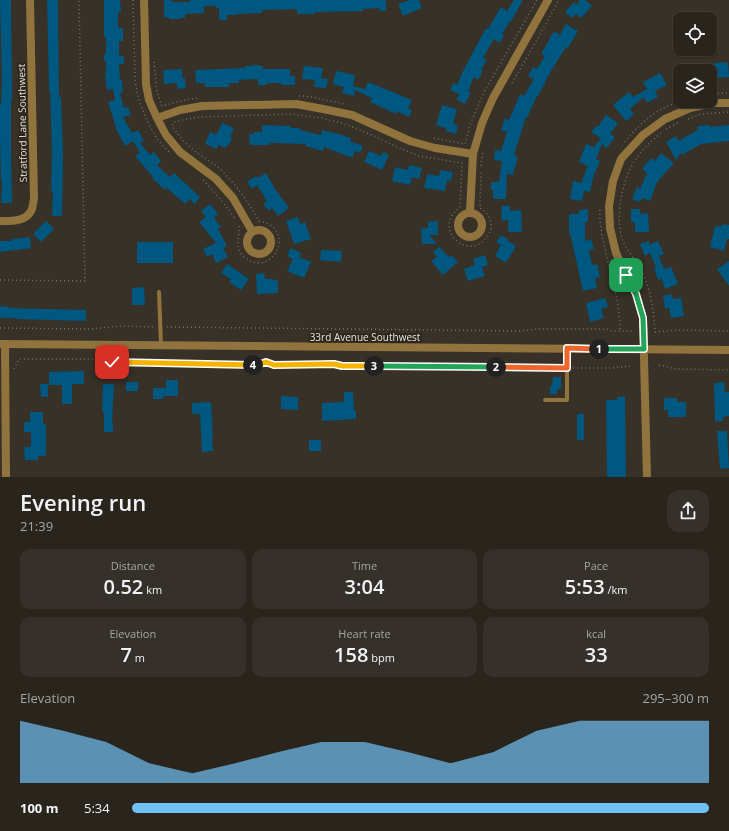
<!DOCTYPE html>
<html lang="en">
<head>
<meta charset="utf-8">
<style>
	body { margin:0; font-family:"Open Sans",sans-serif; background:#35312a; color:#f1f3f6; height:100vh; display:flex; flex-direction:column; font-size:15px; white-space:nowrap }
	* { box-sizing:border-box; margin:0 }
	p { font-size:13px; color:#a5a5a4 }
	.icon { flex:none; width:22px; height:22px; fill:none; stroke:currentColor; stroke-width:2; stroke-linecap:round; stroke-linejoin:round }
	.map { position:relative; height:477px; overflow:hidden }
	.side { display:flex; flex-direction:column; background:#29251d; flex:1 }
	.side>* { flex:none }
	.buttons { position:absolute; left:673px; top:12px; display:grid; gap:8px }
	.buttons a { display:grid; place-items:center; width:44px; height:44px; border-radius:8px; background:#29251d; box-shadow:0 1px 3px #0004,0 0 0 1px #45423b; font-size:20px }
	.pin { position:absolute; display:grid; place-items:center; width:34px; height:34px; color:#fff; margin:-17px; border-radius:8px; box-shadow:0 2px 6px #0006 }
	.km { position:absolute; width:20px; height:20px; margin:-10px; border-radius:50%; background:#222; color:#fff; font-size:11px; line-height:20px; text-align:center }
	.round { display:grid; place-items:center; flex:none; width:42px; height:42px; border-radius:12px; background:#35312a }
	.summary { display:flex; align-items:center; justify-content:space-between; height:68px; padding:0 20px }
	h1 { font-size:22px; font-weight:600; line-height:30px }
	.stats { display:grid; grid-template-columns:repeat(3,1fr); gap:6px; height:68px; padding:4px 20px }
	.stats div { display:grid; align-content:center; border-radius:10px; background:#35312a; text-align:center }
	.stats b { font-size:20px; font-weight:600 }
	.stats small { font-size:11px; font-weight:400 }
	.stats p { font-size:11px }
	.chart { height:112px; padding:8px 20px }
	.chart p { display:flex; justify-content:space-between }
	.chart svg { width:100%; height:72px; margin-top:4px; fill:#71c1f5; opacity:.7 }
	ul { padding:0 20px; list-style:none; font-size:13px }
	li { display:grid; grid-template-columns:64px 48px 1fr; align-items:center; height:30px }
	li i { height:10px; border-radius:5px; background:#71c1f5 }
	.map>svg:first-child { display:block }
	.building { fill:#00577f }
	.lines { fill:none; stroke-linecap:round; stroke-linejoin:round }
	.path { stroke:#757067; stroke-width:1.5; stroke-dasharray:1 3; stroke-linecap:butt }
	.service { stroke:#91743d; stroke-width:4 }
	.minor { stroke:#91743d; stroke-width:8 }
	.tertiary { stroke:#91743d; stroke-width:8 }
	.split-1-casing { stroke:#fff; stroke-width:8 }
	.split-2-casing { stroke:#fff; stroke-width:8 }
	.split-3-casing { stroke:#fff; stroke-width:8 }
	.split-4-casing { stroke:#fff; stroke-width:8 }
	.split-5-casing { stroke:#fff; stroke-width:8 }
	.split-1 { stroke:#22a559; stroke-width:5 }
	.split-2 { stroke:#f0652b; stroke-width:5 }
	.split-3 { stroke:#22a559; stroke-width:5 }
	.split-4 { stroke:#f5b400; stroke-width:5 }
	.split-5 { stroke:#f5b400; stroke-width:5 }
	.labels { text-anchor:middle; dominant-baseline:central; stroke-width:3.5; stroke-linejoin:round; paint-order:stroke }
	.street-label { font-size:10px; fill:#e6e2db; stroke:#2c271d }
</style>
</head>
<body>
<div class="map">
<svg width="729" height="477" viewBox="0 0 729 477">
	<rect width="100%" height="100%" fill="#373127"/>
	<path class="building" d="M0,0h11l1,85v15h-1v46l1,57h-11l1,-22h-1l-1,-41v-36h1l1,-22z
		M47,0h11l1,97h2l2,59 -1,60h-10l1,-25h-2l1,-40 -2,-60h-1z
		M104,0h16l1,12h-3v16h5v13h-4v15h5v8h-5l1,16h2l1,13h-3l4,15 4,-1 3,8 -8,2 9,16 6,-3 6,11 -4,2 10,12 4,-3 7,9 -4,4 13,12 4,-4 26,24 -5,7 -5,-5 -5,5 -18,-16 -2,2 -13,-12 1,-1 -18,-21 5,-3 -7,-12 -8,5 -10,-19h1l-8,-25 7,-2 -2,-11 -6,1 -2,-16h1v-13h-2v-6l2,-1v-17h-2z
		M164,0h8v2h18l-1,-2h197v11h-6l-1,-3 -16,1v2l-48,1v2h-18v-5l-35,1v3l-25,1v1h-10v5h-8v-12h-3v-2h-12v7l-19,1v4h-5v1h-11v-2l-5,1z
		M410,0h9l3,8 -19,8 -5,-12z
		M514,0h9l-12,22 -1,-1 -8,13 2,1 -4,8 -6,-4 -11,19 4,2 -6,10 2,1 -5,9 -4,-3 -6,14 3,1 -6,12 -8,-4 2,-6 -9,-4 4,-7 3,2 6,-14 23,-43 2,1 13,-22 6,4z
		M580,0h5l7,6 -11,12 -5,-4 -4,4 -7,-6 9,-10 2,3z
		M566,24l12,7 -10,17 -2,-1 -15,24 -13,25h-1l-10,22 -1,-1 -12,38h2v3h2l-2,8h-1l-2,9 -6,-1 -1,25h-13v-9h-2v-8h8l3,-21 -8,-1 1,-10 6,1 6,-19 -6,-2 4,-12 4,2 11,-26 4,2 10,-17 -6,-3 5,-9 4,2 8,-13 -4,-2 13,-23 6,4z
		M728,62l1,15 -12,1v4l-7,1v-12h-3l-1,-7z
		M253,65h6v1h4v3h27v7h5v9h-14v-2h-14v2h-9v-6l-19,1v3h-10v4h-24v-4h-9l-1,-13 50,-2v-2h8z
		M304,66l19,2 -2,10 7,1 -2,9 -12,-1 1,-7 -13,-1z
		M182,69v9h3l1,10 -9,1v-6l-13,1 -1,-14z
		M336,71l19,4 -2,11 12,3 3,-7 44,18 -4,8 4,2 -3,7 -12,-6 -1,3 -26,-12 2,-4 -17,-8 -1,6 -12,-3 2,-6 -11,-3z
		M660,73l7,12 -12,6 3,6 -11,6 -3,-6 -14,12 4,5 -8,7 -13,-16 16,-13 4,5 14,-8 -4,-7z
		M680,78v22l-2,1 -6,-21z
		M442,105l15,4 -4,15 5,1 -2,9 -10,-3v-3l-10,-3z
		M606,115l12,8 -8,11 5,3 -8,11 -5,-4 -6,15 4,1 -7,18 -3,14 -6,-1 -2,10 -12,-2 3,-18 9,2 1,-5 5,-12 -9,-4 7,-18 8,3 7,-9 -10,-6 5,-6 2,1z
		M222,123l12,5 -4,9 2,1 -3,7 -1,-1 -2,4 -8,-3 -1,4 -12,-5 5,-12 6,3z
		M262,125l29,1v2h10l-1,2 21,5 1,-5 20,5 9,3 -1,3 13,5 -3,7 -5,-2 -3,7 -28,-11 -1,4 -18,-5 1,-2 -36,-1v2h-20l-1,-11h5v-2h8z
		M710,125v2l19,-2v16l-28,3 -19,11 -1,-2 -5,7 -10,-18 10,-6 2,5 20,-11 -1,-4z
		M369,151l12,5 2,-4 6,3 -7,15 -18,-8z
		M661,153l13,10 -17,19 -7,19 -8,-3 -2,4 -8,-3 5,-12 3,2 7,-16 -5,-4 9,-11 4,3z
		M409,165l13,3 -3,11 -7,-2 -2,8 -18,-4 3,-14 13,3z
		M440,170l13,2 -2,9 -4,-1 -2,11 -21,-3 3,-14 12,2z
		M266,173l9,16 14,19 -11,8 -6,-8 -3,3 -6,-7 4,-3 -10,-16 -5,4 -5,-7 9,-6 2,2z
		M210,204l8,10 -4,4 7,9 -3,2 9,17 -4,2 5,9 -12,6 -4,-9 -5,3 -4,-8 13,-6 -17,-21 7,-5 -5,-6z
		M501,206h9v5l11,-1 1,22h-14v-10l1,-2 -7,1z
		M588,209v13h-3v19l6,-2 3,10 -5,1 3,15 5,-1 3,13 -5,1 2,10 -14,3 -13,-58 -1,1v-20h10v-4z
		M631,209h9v5l8,-1 1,19h-14v-10h-4z
		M298,217l2,7 5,-2 6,17 -17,5 -8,-23z
		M46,221l8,8 -13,13 -8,-8z
		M438,221v14h-9l8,9h-15l-1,-18 2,3 5,-1v-6z
		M722,224l7,1v14h-2l-3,12 -14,-4 5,-21 6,1z
		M501,235l8,5 -1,1 8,5 -10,17 -11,-7 6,-11 -5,-3z
		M30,237l1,11 -31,4v-11h11v-2z
		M649,241v4l9,-4 6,13 -5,2 5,13 7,-2 7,17 -13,5 -3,-10 -4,1 -4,-12 2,-1 -6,-14 -5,3 -5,-12z
		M137,242h36v21h-36z
		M439,247l10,10 2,-2 7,7 -15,13 -12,-14 6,-4 -4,-5z
		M291,248l10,5 -2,4 12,5 -7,16 -17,-7 6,-12 -6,-3z
		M321,250l21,1 -1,11 -21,-2z
		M485,255l3,10 -6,2 3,9 -17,5 -4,-12 11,-4 -2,-6z
		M729,261v25l-12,-17z
		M227,264l22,15 -8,11 -12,-8 2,-3 -10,-6z
		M264,273l1,6h8v1h5v13l-21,1 -1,-20z
		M144,287l1,18h-13v-17z
		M672,294l1,5 8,-1 3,18 -13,2 -2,-10 -4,1 -2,-13z
		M605,298l3,9 -7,2 3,9 -14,4 -4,-19z
		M0,306l9,1v1l77,2v11l-71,-2v-1h-15z
		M84,371v13h-12v20h-10v-19h-13v-13z
		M553,377h8v12h-4v5h-7v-8h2z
		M166,380h12v16h-15v3h-10v-11h13z
		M126,382h12v9h-12z
		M724,382l1,10h4v24l-6,1v4l-8,1 -1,-39z
		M40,384h8v13h-7z
		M103,384h11l-2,38h1v10h-9v-20h-2z
		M344,392h9l1,18h2v9l-34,2v-18l22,-1z
		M281,396l17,1v13l-17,-1z
		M625,396l1,81h-19l-1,-77h11v-3z
		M664,398h13v4h9v15h-18v-7h-4z
		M211,402l2,35h-1l1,14 -11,1 -2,-38h-8v-11z
		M30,412h13v12h3v32h-8v4h-13l-1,-13h7v-15h-7v-10h6z
		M577,414h7v26h-7z
		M717,431h10l2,37 -9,1z
		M309,440h12v11h-12z"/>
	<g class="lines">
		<path class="path" d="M133,0l2,79 2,13 4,14 8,19 8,14 14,15
			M154,62l3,30 5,14 23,-6 13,-2
			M512,83l17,-29 30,-54
			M710,94l19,-1
			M299,96h7l39,8
			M688,119l13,-5 28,-2
			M666,129l14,-7
			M661,133c-9,8 -18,15 -25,26 -14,20 -22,59 -13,82 3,8 10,16 15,23 12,21 16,44 17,68l23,-2 51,1
			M434,138l31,6 5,-19 7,-17 8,-18 52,-90
			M625,142c9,-12 21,-24 35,-32 6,-4 13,-6 20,-9
			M481,166l2,-16
			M203,180c12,12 23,25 32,39
			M600,210c-1,15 3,29 6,44 6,25 14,50 14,76
			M239,226c1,8 -3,16 0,24 2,4 4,7 8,9 26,18 51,-31 12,-38 -11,-19 -23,-37 -39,-52 -10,-9 -23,-14 -32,-24 -6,-5 -11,-12 -16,-19l2,-4 13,-3 13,-2 91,-3 31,4 26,7 26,11 25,12 20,8 43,7 -2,45c-3,2 -6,4 -7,6 -15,19 15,45 32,25 3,-3 5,-6 6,-11 1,-9 -4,-16 -11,-20l1,-38
			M0,280l85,1 -6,-281
			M167,327l353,4 16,-2h70l6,2h22
			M0,328l89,1 33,-3 33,1
			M659,365l17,4 53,1
			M573,368h38l21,-2
			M14,369l5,-10h79l18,3 141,3 9,-3 8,3h51l9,-1 8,2 219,2"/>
		<path class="service" d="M159,292l2,53
			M545,400h22v-51"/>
		<path class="minor" d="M144,0l2,84 3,16 8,18 9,17 14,17 36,27 17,19 19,33
			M157,118l23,-8 22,-4 94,-2 27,5 29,6 58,26 25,7 38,6
			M470,212l3,-58 9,-31 11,-25 55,-98
			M458 225a12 12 0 1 1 24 0a12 12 0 1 1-24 0Z
			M0,221c11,0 27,1 32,-12 1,-3 1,-7 2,-10l-4,-199
			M247 242a12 12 0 1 1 24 0a12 12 0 1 1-24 0Z
			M5,344l1,133
			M647,477l-4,-159 -7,-24 -20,-41 -6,-25 -1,-22 4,-25 8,-22 22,-24 22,-16 25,-11 23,-5h16"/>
		<path class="tertiary" d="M0,344l729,6"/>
	</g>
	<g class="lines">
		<defs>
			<path id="split-1" d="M599,349h45l-1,-31 -7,-24 -10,-19"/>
			<path id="split-2" d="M496,367l71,1v-20l32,1"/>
			<path id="split-3" d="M374,366l122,1"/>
			<path id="split-4" d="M253,365h4l9,-3 8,3 60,-1 8,2h32"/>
			<path id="split-5" d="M112,362l141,3"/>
		</defs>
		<use href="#split-1" class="split-1-casing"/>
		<use href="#split-2" class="split-2-casing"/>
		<use href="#split-3" class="split-3-casing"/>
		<use href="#split-4" class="split-4-casing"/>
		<use href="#split-5" class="split-5-casing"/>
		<use href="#split-1" class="split-1"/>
		<use href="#split-2" class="split-2"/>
		<use href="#split-3" class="split-3"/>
		<use href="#split-4" class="split-4"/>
		<use href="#split-5" class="split-5"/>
	</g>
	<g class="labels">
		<g class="street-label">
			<text transform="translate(22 123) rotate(-91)">Stratford Lane Southwest</text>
			<text x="365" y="337">33rd Avenue Southwest</text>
		</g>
	</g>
</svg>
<div class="buttons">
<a><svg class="icon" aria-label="locate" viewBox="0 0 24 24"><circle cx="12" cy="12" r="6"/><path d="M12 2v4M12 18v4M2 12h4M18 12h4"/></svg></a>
<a><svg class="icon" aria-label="layers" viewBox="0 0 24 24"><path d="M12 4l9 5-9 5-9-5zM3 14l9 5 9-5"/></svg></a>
</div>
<div class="pin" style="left:626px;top:275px;background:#1e9e55"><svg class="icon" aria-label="arrive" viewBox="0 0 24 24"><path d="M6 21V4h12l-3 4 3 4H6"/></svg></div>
<div class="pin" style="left:112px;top:362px;background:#d93025"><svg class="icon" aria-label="check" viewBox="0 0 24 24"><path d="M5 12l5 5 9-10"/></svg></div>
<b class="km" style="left:599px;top:349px">1</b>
<b class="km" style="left:496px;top:367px">2</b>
<b class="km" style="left:374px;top:366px">3</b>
<b class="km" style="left:253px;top:365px">4</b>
</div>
<section class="side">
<div class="summary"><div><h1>Evening run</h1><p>21:39</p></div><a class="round"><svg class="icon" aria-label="share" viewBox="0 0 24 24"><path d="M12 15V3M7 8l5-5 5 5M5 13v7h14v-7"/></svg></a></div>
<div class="stats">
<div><p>Distance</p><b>0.52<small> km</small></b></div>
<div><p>Time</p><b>3:04</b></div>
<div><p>Pace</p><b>5:53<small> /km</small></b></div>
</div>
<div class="stats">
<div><p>Elevation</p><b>7<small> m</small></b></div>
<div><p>Heart rate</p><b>158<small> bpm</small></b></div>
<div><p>kcal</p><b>33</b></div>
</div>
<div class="chart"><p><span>Elevation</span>295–300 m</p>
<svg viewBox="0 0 160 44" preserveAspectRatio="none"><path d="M0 44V6L10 12L20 19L30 32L40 38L50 32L60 25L70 19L80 19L90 25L100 32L110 25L120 12L130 6L140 6L150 6L160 6V44z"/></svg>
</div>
<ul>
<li><b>100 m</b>5:34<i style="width:100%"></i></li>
</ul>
</section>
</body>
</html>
